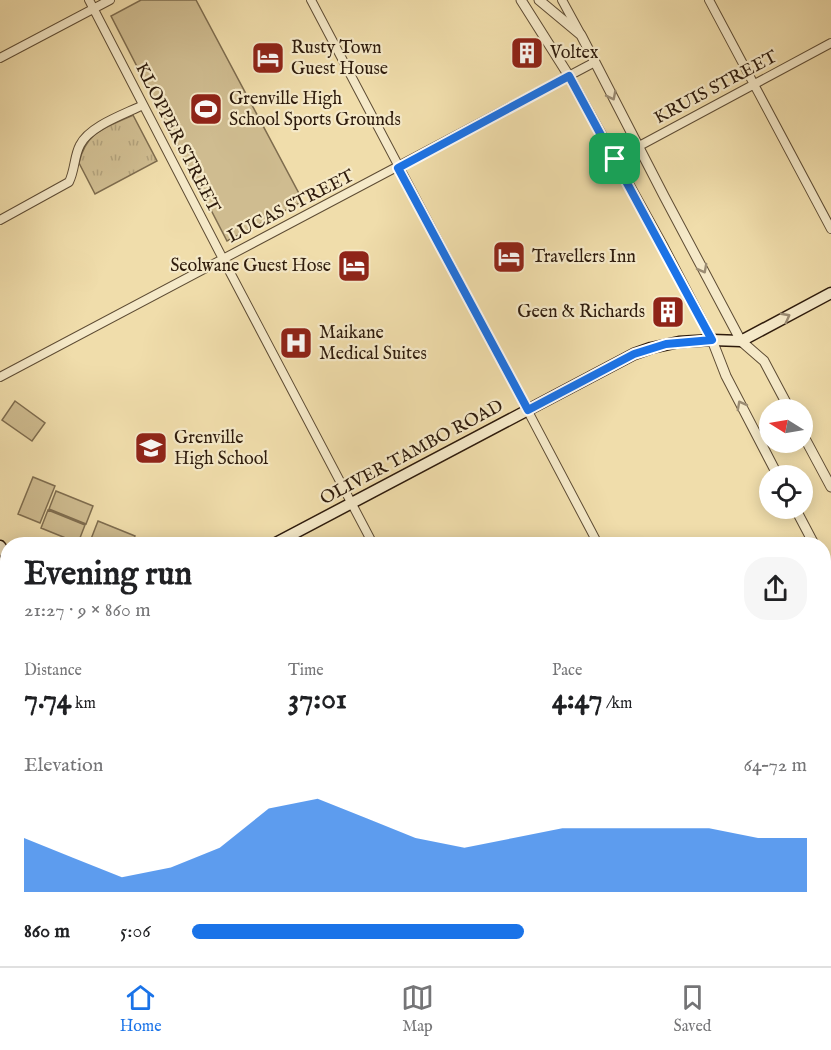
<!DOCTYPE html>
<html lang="en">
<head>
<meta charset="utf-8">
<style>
	body { margin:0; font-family:"IM FELL English",serif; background:#f6f6f6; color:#202124; height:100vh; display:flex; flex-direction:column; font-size:22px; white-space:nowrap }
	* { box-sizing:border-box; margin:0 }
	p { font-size:20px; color:#757577 }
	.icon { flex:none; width:33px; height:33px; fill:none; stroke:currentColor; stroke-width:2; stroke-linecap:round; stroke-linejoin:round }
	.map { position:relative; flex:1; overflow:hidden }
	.sheet { position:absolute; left:0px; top:537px; width:831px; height:429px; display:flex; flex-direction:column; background:#fff; border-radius:24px 24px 0 0; box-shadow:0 3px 15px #0003 }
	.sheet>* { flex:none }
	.needle { width:39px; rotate:281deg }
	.controls { position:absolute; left:759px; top:399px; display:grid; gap:12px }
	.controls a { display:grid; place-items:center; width:54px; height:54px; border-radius:50%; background:#fff; box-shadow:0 3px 15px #0003; font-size:30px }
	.pin { position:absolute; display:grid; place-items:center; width:51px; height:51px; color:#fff; margin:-26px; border-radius:12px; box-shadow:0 3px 9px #0006 }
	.round { display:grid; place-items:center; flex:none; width:63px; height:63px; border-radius:24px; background:#f6f6f6 }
	.summary { display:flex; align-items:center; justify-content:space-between; height:102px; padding:0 24px }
	h1 { font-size:33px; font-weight:700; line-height:45px }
	.figures { display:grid; grid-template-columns:repeat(3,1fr); gap:9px; height:102px; padding:6px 24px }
	.figures div { display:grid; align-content:center }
	.figures b { font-size:30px; font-weight:700 }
	.figures small { font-size:16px; font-weight:400 }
	.figures p { font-size:16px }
	.chart { height:168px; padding:12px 24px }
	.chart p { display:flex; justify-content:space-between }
	.chart svg { width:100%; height:108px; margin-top:6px; fill:#1a73e8; opacity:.7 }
	ul { padding:0 24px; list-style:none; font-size:20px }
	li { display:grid; grid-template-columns:96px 72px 1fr; align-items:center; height:45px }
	li i { height:15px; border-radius:8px; background:#1a73e8 }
	.menu { display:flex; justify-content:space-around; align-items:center; height:84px; border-top:2px solid #e0e0e0; background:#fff; font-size:16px; color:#757577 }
	.menu a { display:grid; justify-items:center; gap:3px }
	.menu .current { color:#1a73e8 }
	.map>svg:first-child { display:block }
	.grass { fill:url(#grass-tufts); stroke:#7e6c4e; stroke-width:1.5 }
	.garden { fill:#cfbc90; stroke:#7e6c4e; stroke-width:1.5 }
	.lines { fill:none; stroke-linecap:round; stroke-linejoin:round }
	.minor-casing { stroke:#5e4c34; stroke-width:10 }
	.tertiary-casing { stroke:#5e4c34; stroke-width:11 }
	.secondary-casing { stroke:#2e1b0c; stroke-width:13 }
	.minor { stroke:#f5e9c8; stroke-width:8 }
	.tertiary { stroke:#f5e9c8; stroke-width:9 }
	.secondary { stroke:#f5e9c8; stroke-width:10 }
	.oneway { stroke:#9b8c73 }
	.route-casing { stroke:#fff; stroke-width:12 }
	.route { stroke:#1a73e8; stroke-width:8 }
	.labels { text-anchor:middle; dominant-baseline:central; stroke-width:4.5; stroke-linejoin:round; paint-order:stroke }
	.poi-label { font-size:18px; fill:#2e1b0c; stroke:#f5e9c8; text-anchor:start }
	.street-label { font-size:18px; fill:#2e1b0c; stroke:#f5e9c8 }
</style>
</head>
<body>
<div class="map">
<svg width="831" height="966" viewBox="0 0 831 966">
	<defs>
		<pattern id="grass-tufts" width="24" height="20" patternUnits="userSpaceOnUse" patternTransform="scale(1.5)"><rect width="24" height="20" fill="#cfbc90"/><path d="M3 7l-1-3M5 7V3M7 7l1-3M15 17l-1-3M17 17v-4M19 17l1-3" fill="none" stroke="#b2a17b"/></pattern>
	</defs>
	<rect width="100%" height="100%" fill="#f0ddab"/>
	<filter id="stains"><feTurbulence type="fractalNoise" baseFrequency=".00333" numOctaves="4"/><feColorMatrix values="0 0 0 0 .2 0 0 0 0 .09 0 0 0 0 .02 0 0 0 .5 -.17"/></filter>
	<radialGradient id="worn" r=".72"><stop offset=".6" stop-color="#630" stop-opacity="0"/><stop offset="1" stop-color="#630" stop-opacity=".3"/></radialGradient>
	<path class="grass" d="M133,115l24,46 -62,33 -16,-31c7,-32 27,-35 54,-48z
		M0,610l7,11v28l-4,3 4,8v19l-7,3z"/>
	<path class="garden" d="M141,0h55l107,201 -76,40 -116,-225z
		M15,401l30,22 -13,18 -30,-21z
		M33,477l22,9 -15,37 -22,-9z
		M56,491l37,15 -7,18 -37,-15z
		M48,510l37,15 -7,18 -37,-15z
		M98,521l37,15 -3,8h-27l-14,-5z"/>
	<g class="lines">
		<defs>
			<path id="minor" d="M89,0l134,259 150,285
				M311,0l287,544
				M562,0l18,33
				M709,0l122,229
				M0,58l110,-58
				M615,159l216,-116
				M0,220l69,-38c6,-12 5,-26 11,-37 9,-19 45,-31 63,-40
				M0,377l595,-315
				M592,958l4,8
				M814,958l4,8"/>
			<path id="tertiary" d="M521,0l48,76 95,172 48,92 14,36 52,100
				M539,0l42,35 83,161 77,145 23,20 26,49
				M802,433l29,54
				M795,508l19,36
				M824,562l7,14"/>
			<path id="secondary" d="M274,544l360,-190 17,-6 28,-6 33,-2 29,1 90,-48
				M0,546l8,11
				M0,582l8,10
				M0,725l8,-12
				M824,907l7,-4
				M361,958l4,8
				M711,966l14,-8"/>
		</defs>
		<use href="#minor" class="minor-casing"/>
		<use href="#tertiary" class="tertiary-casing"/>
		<use href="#secondary" class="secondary-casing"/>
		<use href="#minor" class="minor"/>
		<use href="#tertiary" class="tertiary"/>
		<use href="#secondary" class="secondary"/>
	</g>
	<defs><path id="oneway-chevron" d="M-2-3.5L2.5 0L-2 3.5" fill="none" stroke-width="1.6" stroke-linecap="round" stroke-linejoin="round" transform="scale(1.5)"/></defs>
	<g class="oneway">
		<use href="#oneway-chevron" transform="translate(612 96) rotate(63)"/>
		<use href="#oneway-chevron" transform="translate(703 269) rotate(62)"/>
		<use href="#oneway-chevron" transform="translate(786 317) rotate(-28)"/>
		<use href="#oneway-chevron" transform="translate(741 405) rotate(-118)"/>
	</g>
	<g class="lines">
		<defs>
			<path id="route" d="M569,76l143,264 -46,4 -32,10 -106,56 -130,-242z"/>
		</defs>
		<use href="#route" class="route-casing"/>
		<use href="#route" class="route"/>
	</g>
	<defs>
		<symbol id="building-square" viewBox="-11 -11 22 22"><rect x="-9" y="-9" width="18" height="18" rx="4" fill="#8f2418" stroke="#f5e9c8"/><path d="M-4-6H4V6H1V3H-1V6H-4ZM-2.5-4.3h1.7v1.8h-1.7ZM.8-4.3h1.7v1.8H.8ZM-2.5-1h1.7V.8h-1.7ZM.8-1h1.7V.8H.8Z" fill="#fff"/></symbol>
		<symbol id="hotel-square" viewBox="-11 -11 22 22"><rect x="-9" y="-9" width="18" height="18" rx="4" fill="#8f2418" stroke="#f5e9c8"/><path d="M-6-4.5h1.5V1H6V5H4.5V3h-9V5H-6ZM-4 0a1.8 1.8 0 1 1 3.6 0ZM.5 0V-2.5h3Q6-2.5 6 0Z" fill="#fff"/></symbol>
		<symbol id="stadium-square" viewBox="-11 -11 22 22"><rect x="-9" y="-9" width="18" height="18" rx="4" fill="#8f2418" stroke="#f5e9c8"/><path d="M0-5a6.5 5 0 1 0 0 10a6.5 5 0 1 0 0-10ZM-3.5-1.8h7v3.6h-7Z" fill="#fff"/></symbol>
		<symbol id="hospital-square" viewBox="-11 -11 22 22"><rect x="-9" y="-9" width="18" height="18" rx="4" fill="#8f2418" stroke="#f5e9c8"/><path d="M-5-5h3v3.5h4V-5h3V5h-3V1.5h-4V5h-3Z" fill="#fff"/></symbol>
		<symbol id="school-square" viewBox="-11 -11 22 22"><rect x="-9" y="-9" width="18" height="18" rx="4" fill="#8f2418" stroke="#f5e9c8"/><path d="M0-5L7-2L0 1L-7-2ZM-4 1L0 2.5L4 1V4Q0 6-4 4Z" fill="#fff"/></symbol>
	</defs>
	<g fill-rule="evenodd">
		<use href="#building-square" x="508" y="34" width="38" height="38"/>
		<use href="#hotel-square" x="249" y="39" width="38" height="38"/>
		<use href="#stadium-square" x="187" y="90" width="38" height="38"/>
		<use href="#hotel-square" x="490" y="238" width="38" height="38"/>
		<use href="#hotel-square" x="335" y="247" width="38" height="38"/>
		<use href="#building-square" x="649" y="293" width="38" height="38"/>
		<use href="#hospital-square" x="277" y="324" width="38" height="38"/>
		<use href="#school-square" x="132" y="429" width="38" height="38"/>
	</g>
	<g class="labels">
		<g class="poi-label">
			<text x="291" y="48">Rusty Town<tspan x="291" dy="21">Guest House</tspan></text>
			<text x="550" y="53">Voltex</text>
			<text x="229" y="99">Grenville High<tspan x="229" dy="21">School Sports Grounds</tspan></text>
			<text x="532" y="257">Travellers Inn</text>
			<text x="331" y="266" text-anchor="end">Seolwane Guest Hose</text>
			<text x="645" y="312" text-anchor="end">Geen &amp; Richards</text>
			<text x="319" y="333">Maikane<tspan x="319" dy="21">Medical Suites</tspan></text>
			<text x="174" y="438">Grenville<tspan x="174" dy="21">High School</tspan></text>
		</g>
		<g class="street-label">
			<text transform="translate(716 88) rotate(-28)">KRUIS STREET</text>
			<text transform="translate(177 138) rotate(63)">KLOPPER STREET</text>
			<text transform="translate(291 207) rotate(-27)">LUCAS STREET</text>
			<text transform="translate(412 453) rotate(-28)">OLIVER TAMBO ROAD</text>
		</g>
	</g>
	<rect width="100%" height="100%" filter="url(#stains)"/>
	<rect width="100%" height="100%" fill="url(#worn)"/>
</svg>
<div class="controls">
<a><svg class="needle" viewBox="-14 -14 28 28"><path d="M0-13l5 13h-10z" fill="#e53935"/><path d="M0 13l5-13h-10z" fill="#757577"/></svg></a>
<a><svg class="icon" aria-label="locate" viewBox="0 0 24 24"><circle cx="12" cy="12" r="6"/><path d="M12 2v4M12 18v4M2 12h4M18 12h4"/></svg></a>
</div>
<div class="pin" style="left:615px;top:159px;background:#1e9e55"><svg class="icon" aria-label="arrive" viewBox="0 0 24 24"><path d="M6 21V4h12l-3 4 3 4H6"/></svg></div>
<section class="sheet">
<div class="summary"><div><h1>Evening run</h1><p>21:27 · 9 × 860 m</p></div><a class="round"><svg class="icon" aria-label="share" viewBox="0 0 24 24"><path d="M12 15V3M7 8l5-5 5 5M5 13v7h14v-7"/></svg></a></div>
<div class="figures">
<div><p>Distance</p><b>7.74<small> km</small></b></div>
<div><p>Time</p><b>37:01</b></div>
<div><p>Pace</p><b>4:47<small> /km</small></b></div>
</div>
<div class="chart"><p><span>Elevation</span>64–72 m</p>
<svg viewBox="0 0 160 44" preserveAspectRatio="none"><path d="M0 44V22L10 30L20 38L30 34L40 26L50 10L60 6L70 14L80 22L90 26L100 22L110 18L120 18L130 18L140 18L150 22L160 22V44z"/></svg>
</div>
<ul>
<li><b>860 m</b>5:06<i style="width:54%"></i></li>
</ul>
</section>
</div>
<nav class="menu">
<a class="current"><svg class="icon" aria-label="home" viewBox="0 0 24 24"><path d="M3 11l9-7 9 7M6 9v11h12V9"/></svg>Home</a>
<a><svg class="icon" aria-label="map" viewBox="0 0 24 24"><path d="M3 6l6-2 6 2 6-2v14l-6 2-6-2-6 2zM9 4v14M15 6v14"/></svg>Map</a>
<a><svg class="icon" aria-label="saved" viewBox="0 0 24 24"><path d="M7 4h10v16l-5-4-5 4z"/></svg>Saved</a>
</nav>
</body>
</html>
